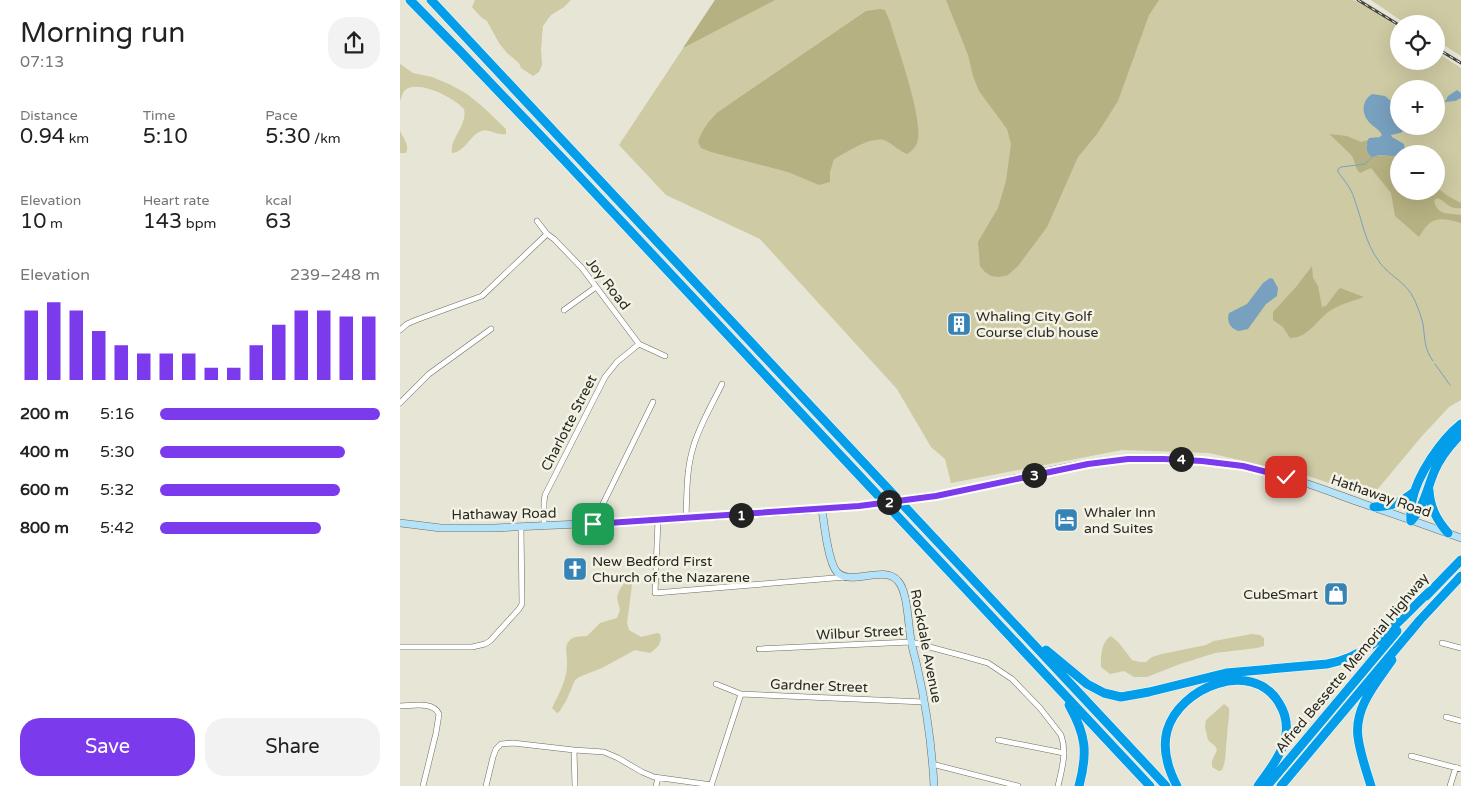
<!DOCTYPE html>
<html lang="en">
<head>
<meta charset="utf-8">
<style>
	body { margin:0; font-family:"Varela Round",sans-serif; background:#f2f2f2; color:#222; height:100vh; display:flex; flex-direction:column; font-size:19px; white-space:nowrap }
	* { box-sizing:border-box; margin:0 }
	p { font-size:16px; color:#767676 }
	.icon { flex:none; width:28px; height:28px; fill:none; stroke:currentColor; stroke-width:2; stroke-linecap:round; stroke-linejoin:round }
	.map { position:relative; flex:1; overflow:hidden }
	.side { display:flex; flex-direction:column; background:#fff; width:400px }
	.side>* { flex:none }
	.controls { position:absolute; left:990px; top:15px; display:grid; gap:10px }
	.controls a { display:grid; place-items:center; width:55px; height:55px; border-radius:50%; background:#fff; box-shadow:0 5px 20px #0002; font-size:25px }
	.pin { position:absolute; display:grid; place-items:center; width:42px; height:42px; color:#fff; margin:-21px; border-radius:10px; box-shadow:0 2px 8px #0006 }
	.km { position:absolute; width:25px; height:25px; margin:-12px; border-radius:50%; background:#222; color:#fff; font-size:14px; line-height:25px; text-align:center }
	.round { display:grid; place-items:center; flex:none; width:52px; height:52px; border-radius:20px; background:#f2f2f2 }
	.summary { display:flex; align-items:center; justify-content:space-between; height:85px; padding:0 20px }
	h1 { font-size:28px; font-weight:600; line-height:38px }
	.metrics { display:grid; grid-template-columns:repeat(3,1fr); gap:8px; height:85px; padding:5px 20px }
	.metrics div { display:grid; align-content:center }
	.metrics b { font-size:21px; font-weight:600 }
	.metrics small { font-size:14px; font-weight:400 }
	.metrics p { font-size:14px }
	.chart { height:140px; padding:10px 20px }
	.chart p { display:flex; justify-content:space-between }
	.chart svg { width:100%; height:90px; margin-top:5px; stroke:#7c3aed; stroke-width:6 }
	.button { display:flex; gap:10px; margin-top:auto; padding:10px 20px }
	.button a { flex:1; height:58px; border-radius:20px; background:#7c3aed; color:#fff; font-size:20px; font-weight:600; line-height:58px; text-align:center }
	.button a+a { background:#f2f2f2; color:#222 }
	ul { padding:0 20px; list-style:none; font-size:16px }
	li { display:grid; grid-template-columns:80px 60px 1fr; align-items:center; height:38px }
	li i { height:12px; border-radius:6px; background:#7c3aed }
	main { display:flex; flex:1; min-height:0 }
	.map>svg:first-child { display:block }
	.green { fill:#cecaa3; fill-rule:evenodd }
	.forest { fill:#b6b182 }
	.water { fill:#78a1bf }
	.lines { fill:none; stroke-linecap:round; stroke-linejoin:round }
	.stream { stroke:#78a1bf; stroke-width:1 }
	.street-casing { stroke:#6d6c60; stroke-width:6 }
	.secondary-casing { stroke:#6d6c60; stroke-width:8 }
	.highway-casing { stroke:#fff; stroke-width:10 }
	.street { stroke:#fff; stroke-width:5 }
	.secondary { stroke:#b4e2f8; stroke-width:7 }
	.highway { stroke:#049de9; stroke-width:9 }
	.rail-casing { stroke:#45453e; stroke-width:3 }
	.rail { stroke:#f3f2e4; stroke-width:1; stroke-dasharray:4; stroke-linecap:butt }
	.secondary-bridge-casing { stroke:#6d6c60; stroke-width:8; stroke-linecap:butt }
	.secondary-bridge { stroke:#b4e2f8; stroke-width:7 }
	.route-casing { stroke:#fff; stroke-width:10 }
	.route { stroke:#7c3aed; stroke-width:6 }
	.labels { text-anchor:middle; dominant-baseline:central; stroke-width:5; stroke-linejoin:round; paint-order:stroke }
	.street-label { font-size:14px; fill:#282823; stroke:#f3f2e4 }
	.poi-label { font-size:14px; fill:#282823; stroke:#f3f2e4; text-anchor:start }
</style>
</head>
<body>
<main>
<section class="side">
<div class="summary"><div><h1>Morning run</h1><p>07:13</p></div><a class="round"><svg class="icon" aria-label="share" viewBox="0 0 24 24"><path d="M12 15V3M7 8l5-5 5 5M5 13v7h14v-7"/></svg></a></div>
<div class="metrics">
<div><p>Distance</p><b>0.94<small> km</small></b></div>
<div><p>Time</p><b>5:10</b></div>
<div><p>Pace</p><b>5:30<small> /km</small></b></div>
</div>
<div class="metrics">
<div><p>Elevation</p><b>10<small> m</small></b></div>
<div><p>Heart rate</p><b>143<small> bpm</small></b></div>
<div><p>kcal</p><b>63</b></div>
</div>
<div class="chart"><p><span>Elevation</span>239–248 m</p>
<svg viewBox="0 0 160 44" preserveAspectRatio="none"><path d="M5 44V10M15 44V6M25 44V10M35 44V20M45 44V27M55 44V31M65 44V31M75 44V31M85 44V38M95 44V38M105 44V27M115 44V17M125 44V10M135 44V10M145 44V13M155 44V13"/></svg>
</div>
<ul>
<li><b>200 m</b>5:16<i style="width:100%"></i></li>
<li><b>400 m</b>5:30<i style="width:84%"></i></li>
<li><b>600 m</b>5:32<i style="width:82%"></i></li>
<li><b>800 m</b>5:42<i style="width:73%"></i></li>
</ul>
<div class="button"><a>Save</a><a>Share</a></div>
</section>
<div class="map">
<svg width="1061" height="786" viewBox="0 0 1061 786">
	<rect width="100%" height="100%" fill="#e6e5d6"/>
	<path class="green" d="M75,0h96l-7,7 -13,8 -8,11 -2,23 1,16 -3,7 -6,4 -12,-8 -2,-5 -12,-10 -8,-10 -12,-22 -6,-4 -9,-10z
		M315,0h638l16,7 30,21v33h37v-9l25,16v332l-12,7 -27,29 -51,61 -66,-22 -96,-22 -87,-3 -171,33 -6,-24 -14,-12 -34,-58 -137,-150 -94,-44 -47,-50zM999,89h37v37h-37zM999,154h37v37h-37z
		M971,0h90v56l-25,-16v-16h-30z
		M0,64l13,9 19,4 19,8 16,9 16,13 23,22v5c-9,2 -17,-6 -25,-3 -11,4 -16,21 -29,22 -3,-14 16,-27 12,-44 -9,-11 -46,-30 -59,-19 -3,3 -3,7 -5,11z
		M0,131c3,7 10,14 6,22h-6z
		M228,580l4,5 -5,38 2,7 12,7 16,-4 3,1c3,9 -3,14 -10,19l-15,-3 -33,18 -23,9 -4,3 -9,21 -7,11 -2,1 -5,-5c8,-16 16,-30 15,-48 0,-8 -3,-13 2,-19 5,-6 12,-4 18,-5l13,-13 17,-5 3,-8c0,-3 -2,-5 -2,-8 -3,-7 4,-18 10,-22z
		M852,634l8,1 4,3v8l-7,2 -42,5 -35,11 -33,13h-13l-10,-6 -14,3 -9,-7c0,-11 0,-25 10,-31l8,7 13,17 8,2h6l6,-5 10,-3 44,-9 8,-4z
		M824,704l5,4c1,11 -2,19 -2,29 -2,11 0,22 -5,33l-3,1 -7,-4v-6l5,-11 -2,-4 -7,-6 -3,-13 1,-7z"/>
	<path class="forest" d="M315,0h60l-92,48z
		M546,0h213l-10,15 -31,86 -21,33 -19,23 -31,70 -29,39 -10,9 -9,2 -8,-1 -6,-4 -5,-6 -2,-24 20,-34 8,-27 5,-37 -4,-15 -28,-38 -6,-15 -5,-21z
		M481,9l4,1 5,12c7,24 35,101 27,121 -2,5 -5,8 -10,11 -8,-3 -13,-9 -21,-13 -13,-7 -40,12 -52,18l-4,13v10l-11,3 -31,-13 -77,-20 -10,-4 -3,-6c4,-13 11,-21 20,-30l148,-101z
		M929,134l18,2 14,6 7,-2 -2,6 10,10c8,-1 15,1 23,0v35h37v-4l12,9 13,7v5c-13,2 -14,-7 -24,-10l-3,2c3,16 14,13 27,15v8c-22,-6 -30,-7 -42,14l-24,-21 -4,-23 -20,-25 -11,5c-6,-5 -4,-12 -9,-18 -6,-6 -16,-16 -22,-21z
		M912,266l1,12 5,8 4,21 4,-1 12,-16 2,-2 24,9c-11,4 -23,7 -33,13 -14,9 -22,28 -41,28l-7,-11 -10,-7v-8l23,-25z"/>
	<path class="water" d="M1057,90l4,3v5l-6,3 -10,1 3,-6z
		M972,94l13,2 14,12v18h14l-13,7 -9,2 1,2 12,7 1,6 -3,4h-3v2c-10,1 -17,-3 -27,1 -6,-4 -7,-13 -3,-19l11,-1 2,-2c-3,-6 -7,-7 -11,-11 -10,-9 -10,-23 1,-30z
		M870,278l3,1 5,9 -1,8 -11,8 -18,25 -9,2c-8,-2 -13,-9 -10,-18l18,-9 16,-21z"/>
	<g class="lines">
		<path class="stream" d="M1036,100l9,2
			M973,156l-8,8 -24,3 -3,2v3c6,8 13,16 16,26 9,24 10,43 26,65 10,13 27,20 34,36 4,8 7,17 9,25 2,14 1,25 10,37
			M1035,364l15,21"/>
		<defs>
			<path id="street" d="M137,221l10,13 7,5 28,29 57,76 26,12
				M164,310l32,-23
				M0,330l7,-6 9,-4 66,-24 65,-62
				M0,403l29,-29 62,-45
				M286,518c1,-23 0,-47 7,-70 6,-22 19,-43 29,-64
				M258,520l-3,73 191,-16
				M193,524l60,-122
				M144,526v-24l1,-7 60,-118 12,-15 22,-18
				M1042,643l19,5
				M0,647h72l13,-3 5,-3 29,-32 3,-5 -1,-77
				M359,649l152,-7 56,15 21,6 24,16 28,29 21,27c6,17 1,34 -3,51
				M316,684l25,10 183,8
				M0,706c12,0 33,-5 39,8l-3,19 -13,53
				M1046,717l15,4
				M598,740l66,13
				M174,750l1,36
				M1011,756l50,13
				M532,764l86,22
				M86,786l7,-29 3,-8 5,-5 12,-1 61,7 30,2 14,6 24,14 12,5 58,8
				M256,786l2,-8
				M311,786l30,-92
				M1050,786l6,-19"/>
			<path id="secondary" d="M517,498c64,-7 125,-30 189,-37 60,-7 122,-1 180,16 25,7 50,17 75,26 33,11 67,23 100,35
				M422,509c2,14 6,53 15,63 14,15 47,-8 61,9 10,11 10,44 13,59 1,8 4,17 6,26 9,39 15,80 17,120
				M0,523l41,5h53l152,-7 166,-11 52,-5"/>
			<path id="highway" d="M10,0l50,51 103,108 587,627
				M31,0l735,786
				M1029,490c1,18 8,30 19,43
				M974,507c18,-1 26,-4 40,-15
				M1011,521c0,-7 -1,-14 1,-20 5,-26 29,-61 49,-77
				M1011,521c13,-14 16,-32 23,-49 6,-15 16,-27 27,-38
				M1026,596l35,-36
				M646,650l41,34 17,9 17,4 28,-5 77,-19 101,-9c45,-8 70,-42 102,-72
				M669,705c17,30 19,47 10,81
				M777,786c-9,-17 -15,-36 -10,-55 12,-44 85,-73 112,-28 7,11 9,24 6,37 -5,17 -17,32 -27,46
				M867,786l130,-155
				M881,786l139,-166 41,-44
				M971,786c-5,-16 -11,-33 -13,-49 -4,-30 19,-55 34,-77"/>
		</defs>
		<use href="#street" class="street-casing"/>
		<use href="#secondary" class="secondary-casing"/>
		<use href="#highway" class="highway-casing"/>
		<use href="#street" class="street"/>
		<use href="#secondary" class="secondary"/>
		<use href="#highway" class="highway"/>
		<defs>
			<path id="rail" d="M958,0l41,25
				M1036,48l25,15"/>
		</defs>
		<use href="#rail" class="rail-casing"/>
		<use href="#rail" class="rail"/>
		<defs>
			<path id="secondary-bridge" d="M464,505l53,-7"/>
		</defs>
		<use href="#secondary-bridge" class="secondary-bridge-casing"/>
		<use href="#secondary-bridge" class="secondary-bridge"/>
	</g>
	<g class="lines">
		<defs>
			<path id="route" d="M193,524l266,-18 77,-10 152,-32 40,-5h36l38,2 41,5 43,11"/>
		</defs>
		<use href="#route" class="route-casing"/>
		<use href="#route" class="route"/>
	</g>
	<defs>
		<symbol id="building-square" viewBox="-11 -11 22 22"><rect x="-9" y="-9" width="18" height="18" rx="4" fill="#3683b6" stroke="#f3f2e4"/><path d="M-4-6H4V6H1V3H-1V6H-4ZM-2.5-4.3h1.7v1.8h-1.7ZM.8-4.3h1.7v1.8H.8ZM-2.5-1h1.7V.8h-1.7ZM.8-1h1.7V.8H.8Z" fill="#fff"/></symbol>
		<symbol id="hotel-square" viewBox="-11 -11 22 22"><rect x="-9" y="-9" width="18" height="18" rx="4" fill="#3683b6" stroke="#f3f2e4"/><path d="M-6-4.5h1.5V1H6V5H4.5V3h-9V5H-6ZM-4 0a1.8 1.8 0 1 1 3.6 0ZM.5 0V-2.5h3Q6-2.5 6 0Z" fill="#fff"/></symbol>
		<symbol id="church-square" viewBox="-11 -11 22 22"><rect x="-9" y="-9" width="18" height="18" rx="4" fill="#3683b6" stroke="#f3f2e4"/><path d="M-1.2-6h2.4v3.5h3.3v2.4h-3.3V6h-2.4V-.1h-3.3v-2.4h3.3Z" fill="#fff"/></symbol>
		<symbol id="shop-square" viewBox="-11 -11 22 22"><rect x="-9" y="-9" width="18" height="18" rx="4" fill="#3683b6" stroke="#f3f2e4"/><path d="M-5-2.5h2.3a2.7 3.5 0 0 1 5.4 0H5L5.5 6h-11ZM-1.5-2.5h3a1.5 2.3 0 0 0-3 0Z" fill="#fff"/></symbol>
	</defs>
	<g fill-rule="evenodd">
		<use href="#building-square" x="545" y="310" width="28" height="28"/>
		<use href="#hotel-square" x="652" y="506" width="28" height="28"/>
		<use href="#church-square" x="161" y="555" width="28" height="28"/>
		<use href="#shop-square" x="922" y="580" width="28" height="28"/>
	</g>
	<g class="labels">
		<g class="street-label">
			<text transform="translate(208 284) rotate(52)">Joy Road</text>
			<text transform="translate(169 423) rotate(-63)">Charlotte Street</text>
			<text transform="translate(981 496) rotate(19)">Hathaway Road</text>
			<text transform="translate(104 514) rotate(-1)">Hathaway Road</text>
			<text transform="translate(460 633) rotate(-3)">Wilbur Street</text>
			<text transform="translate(526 646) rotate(79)">Rockdale Avenue</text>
			<text transform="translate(952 663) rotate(-50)">Alfred Bessette Memorial Highway</text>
			<text transform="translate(419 686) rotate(2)">Gardner Street</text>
		</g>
		<g class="poi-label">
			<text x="576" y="316">Whaling City Golf<tspan x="576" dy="16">Course club house</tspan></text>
			<text x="684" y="512">Whaler Inn<tspan x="684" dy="16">and Suites</tspan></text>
			<text x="192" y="561">New Bedford First<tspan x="192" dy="16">Church of the Nazarene</tspan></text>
			<text x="918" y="594" text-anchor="end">CubeSmart</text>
		</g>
	</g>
</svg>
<div class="controls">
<a><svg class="icon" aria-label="locate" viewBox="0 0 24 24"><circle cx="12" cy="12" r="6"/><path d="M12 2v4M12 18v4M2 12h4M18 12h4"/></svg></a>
<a>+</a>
<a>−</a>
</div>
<div class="pin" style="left:193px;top:524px;background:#1e9e55"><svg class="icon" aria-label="arrive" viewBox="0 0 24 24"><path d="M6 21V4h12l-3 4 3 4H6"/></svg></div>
<div class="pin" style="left:886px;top:477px;background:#d93025"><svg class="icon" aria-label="check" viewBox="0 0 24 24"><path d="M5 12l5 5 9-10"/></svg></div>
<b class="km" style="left:341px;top:515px">1</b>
<b class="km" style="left:489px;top:502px">2</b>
<b class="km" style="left:634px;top:475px">3</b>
<b class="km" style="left:781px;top:459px">4</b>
</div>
</main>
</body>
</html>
